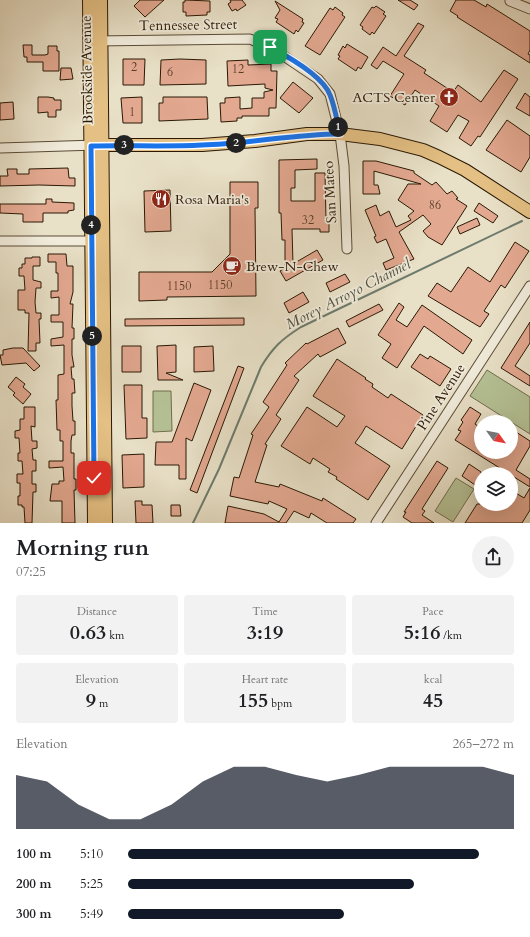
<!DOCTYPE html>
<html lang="en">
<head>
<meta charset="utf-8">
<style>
	body { margin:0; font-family:Cardo,serif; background:#f2f2f2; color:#202124; height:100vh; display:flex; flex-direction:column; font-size:15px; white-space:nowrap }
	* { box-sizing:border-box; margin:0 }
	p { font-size:13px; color:#757577 }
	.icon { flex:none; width:22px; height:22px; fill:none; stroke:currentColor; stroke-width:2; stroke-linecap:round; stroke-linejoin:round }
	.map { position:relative; height:523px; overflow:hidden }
	.panel { display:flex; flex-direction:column; background:#fff; flex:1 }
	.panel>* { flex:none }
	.needle { width:26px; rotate:123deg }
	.controls { position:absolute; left:474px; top:415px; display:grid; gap:8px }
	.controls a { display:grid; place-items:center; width:44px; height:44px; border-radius:50%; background:#fff; box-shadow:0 4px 16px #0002; font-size:20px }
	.pin { position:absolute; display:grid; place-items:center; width:34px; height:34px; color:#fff; margin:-17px; border-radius:8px; box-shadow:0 2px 6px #0006 }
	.km { position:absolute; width:20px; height:20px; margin:-10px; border-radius:50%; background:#222; color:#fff; font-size:11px; line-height:20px; text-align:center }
	.round { display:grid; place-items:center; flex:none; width:42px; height:42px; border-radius:21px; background:#f2f2f2 }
	.head { display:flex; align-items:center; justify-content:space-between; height:68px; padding:0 16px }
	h1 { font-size:22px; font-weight:700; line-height:30px }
	.figures { display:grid; grid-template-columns:repeat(3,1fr); gap:6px; height:68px; padding:4px 16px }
	.figures div { display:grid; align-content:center; border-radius:4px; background:#f2f2f2; text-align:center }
	.figures b { font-size:20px; font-weight:700 }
	.figures small { font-size:11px; font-weight:400 }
	.figures p { font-size:11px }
	.chart { height:112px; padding:8px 16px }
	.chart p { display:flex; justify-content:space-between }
	.chart svg { width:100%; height:72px; margin-top:4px; fill:#111827; opacity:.7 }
	ul { padding:0 16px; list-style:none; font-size:13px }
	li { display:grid; grid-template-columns:64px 48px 1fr; align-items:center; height:30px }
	li i { height:10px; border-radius:5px; background:#111827 }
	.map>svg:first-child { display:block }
	.green { fill:#b5c296; stroke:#706e4d }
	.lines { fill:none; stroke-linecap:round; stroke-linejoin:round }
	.stream { stroke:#6c7b6d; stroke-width:2 }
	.building { fill:#e2a890; stroke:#2b1904 }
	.minor-casing { stroke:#5a4b35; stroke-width:11 }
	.major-casing { stroke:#2b1904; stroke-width:14 }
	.minor { stroke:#f0ebdb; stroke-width:9 }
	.major { stroke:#e4c084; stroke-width:12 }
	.route-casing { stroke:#fff; stroke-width:8 }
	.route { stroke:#1a73e8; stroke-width:5 }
	.labels { text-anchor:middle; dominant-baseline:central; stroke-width:3.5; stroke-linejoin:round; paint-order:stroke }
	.number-label { font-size:12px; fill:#593d27 }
	.street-label { font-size:14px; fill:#2b1904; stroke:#f0ebdb }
	.poi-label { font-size:14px; fill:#2b1904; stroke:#f0ebdb; text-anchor:start }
	.water-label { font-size:15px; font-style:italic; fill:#515241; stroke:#f0ebdb }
</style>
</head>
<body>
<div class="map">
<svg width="530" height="523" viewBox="0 0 530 523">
	<rect width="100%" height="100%" fill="#e8e0c7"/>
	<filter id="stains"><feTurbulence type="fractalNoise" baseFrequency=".005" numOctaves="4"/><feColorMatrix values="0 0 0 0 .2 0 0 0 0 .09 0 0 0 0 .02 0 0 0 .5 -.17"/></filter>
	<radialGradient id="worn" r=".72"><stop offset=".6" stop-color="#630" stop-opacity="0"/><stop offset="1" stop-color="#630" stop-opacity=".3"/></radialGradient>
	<path class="green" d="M487,370l43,27v37l-60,-38z
		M153,391h18l1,40 -19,1z
		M456,478l18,11 -21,33 -18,-11z"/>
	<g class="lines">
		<path class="stream" d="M193,523l26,-54 42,-102c12,-20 21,-28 40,-40l221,-106"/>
	</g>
	<path class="building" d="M140,0h24l-19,17 -11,-11z
		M185,0l25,1v11h-3v3l-21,1v-4h-3v-10h2z
		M230,0h12l4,5 -9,6 -1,-2 -4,2 -4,-7 3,-2z
		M398,0h12l8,5 -4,5z
		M456,0h18l12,7 1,-3 43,27v19l-2,4 2,1v8l-73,-46 1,-1 -8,-5z
		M275,1l28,18 -1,3 2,1 -6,9 -2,-2 -2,4 -18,-12 2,-3 -3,-1 5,-8z
		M376,6l9,6 -2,2 3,2 -12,18 -2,-2 -2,3 -8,-6 1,-2 -3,-2 12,-18 2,1z
		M335,7l8,6 -1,2 3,2 -25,38 -15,-9 25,-38 3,2z
		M418,23l6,3 -20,30 22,14 -2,3 29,19 5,-7 23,17 23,-32 14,9 -38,58 -2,-1 -7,10 -12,-8 10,-17 -11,-6 -11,17 -17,-11 9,-15 -24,-16 -10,15 -15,-9 14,-22 -21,-13 -6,8 -6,-4 12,-18 13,9z
		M347,44l21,13 -7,12 -3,-2 -2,4 -18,-12 2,-3 -2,-1 5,-9 2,2z
		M23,45h9v10h13l3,-1v-8h9v5h2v20h-16v-9h-16v-5h-3z
		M123,59h22l-1,26h-21z
		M180,59l26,1v24l-46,1 1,-25z
		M248,60v5l23,-1v7h6l-1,37h-7v8h-27v2h-5v3l-16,1 -1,-19h5v-5l15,-1v12l12,-1v-10h12v-6l9,-2 -8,-2v-4l-37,2 -1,-25z
		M61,68h10l2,11 -13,1z
		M293,82l20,16 -14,15 -19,-15z
		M525,93l5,4v19l-14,-8z
		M38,97h10l6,1v2h7v10h-5v7h-8v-5l-10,1z
		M142,97v26h-19l-2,-25z
		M163,97h44l1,22 -49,2v-18h4z
		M13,102l1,17 -14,1v-17z
		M507,120l23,16v21l-9,15 -35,-22z
		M317,159v10l-22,1v18h-4v13h24v-28h10l1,48h3v11h-9v-3h-28l1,35 24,-14 6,10 -37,21 -6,-10 5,-3v-28h-3l-1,-27h-2v-53z
		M363,161h13l38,10v2l18,12 4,-3 11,12 5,-3 6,7 -2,1 11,7 -25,39 -14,-8 -5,-6 8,-7 -8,-9 -24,17 15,27 -28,11 -3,-7 11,-5 -8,-19 -9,4 -3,-6 2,-1 -11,-26 11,-5 4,11 9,-5 7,16 15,-7 -3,-4 6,-5 -16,-11 10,-16h13l-47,-13v14h4l2,9h-17z
		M68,168l1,10h6v8l-36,-1 -39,1v-10h8l-1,-7h10v5h12v-5z
		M230,182h28v26h-3l1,88 -89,1v3l-28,1v-29h73l18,-18z
		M170,190l1,41 -26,1 -1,-41z
		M46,199h6v3l22,1v7l-6,1v2h-25v9h-20v-8l-23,-1v-9h46z
		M479,203l19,13 -5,7 -19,-12z
		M477,218l3,7 -20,9 -3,-7z
		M515,242l14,9 -24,37 -4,-3 -17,26 5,3 -9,13 -52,-31 9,-13 14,9 17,-25 22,15z
		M48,254h18l1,12h6v26l-3,12h3l-1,24h2v11h-2v16l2,12h-3l1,12h2l1,14h-3v13l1,15h2v14h-3l-1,6v12h3v26h2v11h-2l1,33h-13v-22h-12l2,-17h7v-3h5l-1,-14 -14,1v-7h14v-20h-3v-11h-3l-1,-30h2v-25l6,-1v-29l-13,1v-7l12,-2v-15h-12v-7h8v-18l-8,1v-7h7v-18h-2v-11h-8z
		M32,257h8v9h-7v14l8,2v6h-5l-1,14 1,11h5v6h-2l1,24h-4v8h-8l1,-38h-4v-3h-7v-20h7l-1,-14h-5v-8h3v-4h3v-6h7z
		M345,274l5,8 -20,10 -4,-9z
		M303,292l6,10 -20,11 -5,-10z
		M399,303l5,4 -8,13 11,7 15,-22 50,35 -9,14 -39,-28 -27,42 -15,-10 9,-14 -13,-9z
		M379,304l4,6 -34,17 -3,-6z
		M244,318v7l-119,1v-7z
		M530,322v21l-15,23 15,10v10l-29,-18z
		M338,328l8,15 -26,14 -2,-3 -24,22 5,4 -23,35 5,4 -16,25 2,1 -12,37 24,5 1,-3 42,17 1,-3 33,21 -3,4h-26l-16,-10 -2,5 -15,-7 -8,12h-61l3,-17 36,8 15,8 8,-13 -18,-8 -1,3 -38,-8 4,-19 5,1 14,-43 -2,-1 18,-27 -6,-5 24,-37 -2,-2 21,-20 1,1z
		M176,345v27l-10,1 17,7h-25l-1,-34z
		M122,346h19v26h-19z
		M213,346l1,25 -20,1v-25z
		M13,348h10l17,18 -6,5 -8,-8 -24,2 -2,-10h3v-5z
		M420,354l8,5 2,-3 21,13 -11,17 -29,-19z
		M337,359l29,19 -1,1 8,5 -1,3 16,11 3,-4 32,21 -21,34 -36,-23 -4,7 -7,10 35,23 -22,34 -32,-21 1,-2 -9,-5 2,-3 -17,-11 -3,6 -29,-18 26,-39 30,20 8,-11 -32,-20z
		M238,366l6,2 -47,125 -7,-3z
		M16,377l9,7 -2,3 8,7 -8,10 -10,-9 2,-2 -7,-6z
		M194,383l17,7 -19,51 -6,-3v41h-7v-14h-24l1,-23h16z
		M124,385h18v33h5v20l-21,1z
		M24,407h11v20l-4,-1 1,15h5v7l-5,1 1,11h3v11h-4v13h4v8h-3l-1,31h-7l-1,-16h-2v-2h-4v-9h2v-13h-3v-9h6l-1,-13h-4v-8h2l-1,-15h-4v-7l5,-1v-11h4z
		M470,407l11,7 -6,10 6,4v24h30v-12l5,-8 14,9v5l-14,24 14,9v8l-75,-47 6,-9 -3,-1 5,-8 -2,-2z
		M144,454v33l-21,1 -1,-33z
		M437,461l11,7 -26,41 3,2 -3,4 12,8h-22l-9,-6 3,-5h-2z
		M469,464l12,8v17l-19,-13z
		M530,488v22l-8,13h-57l12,-19h12l10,6 4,-6h8v-14l13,8z
		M135,501h7v4h10l1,18h-17z
		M171,505h9l1,11h-10z"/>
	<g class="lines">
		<defs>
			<path id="minor" d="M510,1l20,8
				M95,41l155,-2 25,11 43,29 12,15 10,40 4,32 3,83
				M0,148l97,-3
				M0,241h97
				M376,523l154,-237"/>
			<path id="major" d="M89,0l5,523
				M101,0l5,523
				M102,145h100l53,-4 52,-7h33l40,5 43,11 16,7 26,13 65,42"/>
		</defs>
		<use href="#minor" class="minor-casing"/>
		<use href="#major" class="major-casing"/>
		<use href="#minor" class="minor"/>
		<use href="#major" class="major"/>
	</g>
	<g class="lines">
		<defs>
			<path id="route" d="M94,478l-3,-332c37,-1 74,1 111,-1 46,-1 91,-11 138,-11 -3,-13 -5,-27 -10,-39 -7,-19 -43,-39 -60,-48"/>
		</defs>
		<use href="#route" class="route-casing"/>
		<use href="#route" class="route"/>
	</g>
	<defs>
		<symbol id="church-disc" viewBox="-11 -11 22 22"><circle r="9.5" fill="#8f2418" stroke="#f0ebdb"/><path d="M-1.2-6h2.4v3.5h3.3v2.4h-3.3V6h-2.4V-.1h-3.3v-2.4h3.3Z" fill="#fff"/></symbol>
		<symbol id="restaurant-disc" viewBox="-11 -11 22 22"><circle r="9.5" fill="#8f2418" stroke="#f0ebdb"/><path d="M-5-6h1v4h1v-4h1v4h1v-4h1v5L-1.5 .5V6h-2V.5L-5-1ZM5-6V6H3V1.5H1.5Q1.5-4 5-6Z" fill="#fff"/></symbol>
		<symbol id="cafe-disc" viewBox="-11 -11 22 22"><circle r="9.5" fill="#8f2418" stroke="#f0ebdb"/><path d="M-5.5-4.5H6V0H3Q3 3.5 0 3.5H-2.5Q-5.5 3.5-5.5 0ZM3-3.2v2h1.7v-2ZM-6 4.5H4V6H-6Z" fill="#fff"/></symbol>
	</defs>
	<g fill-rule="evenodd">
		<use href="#church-disc" x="438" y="86" width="22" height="22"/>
		<use href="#restaurant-disc" x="150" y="188" width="22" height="22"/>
		<use href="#cafe-disc" x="221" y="255" width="22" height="22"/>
	</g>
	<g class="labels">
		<g class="number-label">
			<text x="134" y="67">2</text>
			<text x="238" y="69">12</text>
			<text x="170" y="72">6</text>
			<text x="132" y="112">1</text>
			<text x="435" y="205">86</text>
			<text x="308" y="220">32</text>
			<text x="220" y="285">1150</text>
			<text x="179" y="286">1150</text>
		</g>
		<g class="street-label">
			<text transform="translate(188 25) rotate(-1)">Tennessee Street</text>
			<text transform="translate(87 70) rotate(-91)">Brookside Avenue</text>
			<text transform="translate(330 192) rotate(-93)">San Mateo</text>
			<text transform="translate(441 397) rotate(-57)">Pine Avenue</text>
		</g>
		<g class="poi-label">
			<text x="435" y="97" text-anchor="end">ACTS Center</text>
			<text x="175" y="199">Rosa Maria's</text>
			<text x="246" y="266">Brew-N-Chew</text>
		</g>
		<g class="water-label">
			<text transform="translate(348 294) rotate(-27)">Morey Arroyo Channel</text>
		</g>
	</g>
	<rect width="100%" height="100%" filter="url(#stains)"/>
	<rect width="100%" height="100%" fill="url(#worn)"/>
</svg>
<div class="controls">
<a><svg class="needle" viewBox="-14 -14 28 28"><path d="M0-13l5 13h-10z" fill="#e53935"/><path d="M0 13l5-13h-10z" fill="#757577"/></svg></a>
<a><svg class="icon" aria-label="layers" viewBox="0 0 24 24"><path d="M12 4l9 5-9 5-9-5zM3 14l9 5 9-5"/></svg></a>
</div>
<div class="pin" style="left:270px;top:47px;background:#1e9e55"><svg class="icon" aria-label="arrive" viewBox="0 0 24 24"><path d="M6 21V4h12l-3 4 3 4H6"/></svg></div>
<div class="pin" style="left:94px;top:478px;background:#d93025"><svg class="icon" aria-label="check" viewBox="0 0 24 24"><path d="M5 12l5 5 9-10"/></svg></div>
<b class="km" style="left:338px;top:127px">1</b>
<b class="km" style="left:236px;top:143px">2</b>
<b class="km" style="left:124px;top:145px">3</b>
<b class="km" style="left:91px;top:225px">4</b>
<b class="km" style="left:92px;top:336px">5</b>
</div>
<section class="panel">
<div class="head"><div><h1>Morning run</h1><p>07:25</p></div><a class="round"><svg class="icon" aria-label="share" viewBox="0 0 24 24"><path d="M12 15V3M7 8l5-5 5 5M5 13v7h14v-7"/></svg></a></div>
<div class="figures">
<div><p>Distance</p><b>0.63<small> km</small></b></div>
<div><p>Time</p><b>3:19</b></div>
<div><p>Pace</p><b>5:16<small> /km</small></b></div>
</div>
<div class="figures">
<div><p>Elevation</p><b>9<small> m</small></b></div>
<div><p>Heart rate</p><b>155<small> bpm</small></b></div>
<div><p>kcal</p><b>45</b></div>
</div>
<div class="chart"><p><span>Elevation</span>265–272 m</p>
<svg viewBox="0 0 160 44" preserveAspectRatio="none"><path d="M0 44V11L10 15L20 29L30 38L40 38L50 29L60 15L70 6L80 6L90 11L100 15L110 11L120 6L130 6L140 6L150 6L160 11V44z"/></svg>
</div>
<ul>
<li><b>100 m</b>5:10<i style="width:91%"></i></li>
<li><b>200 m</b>5:25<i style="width:74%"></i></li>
<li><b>300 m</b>5:49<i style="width:56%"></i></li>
</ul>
</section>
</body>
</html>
